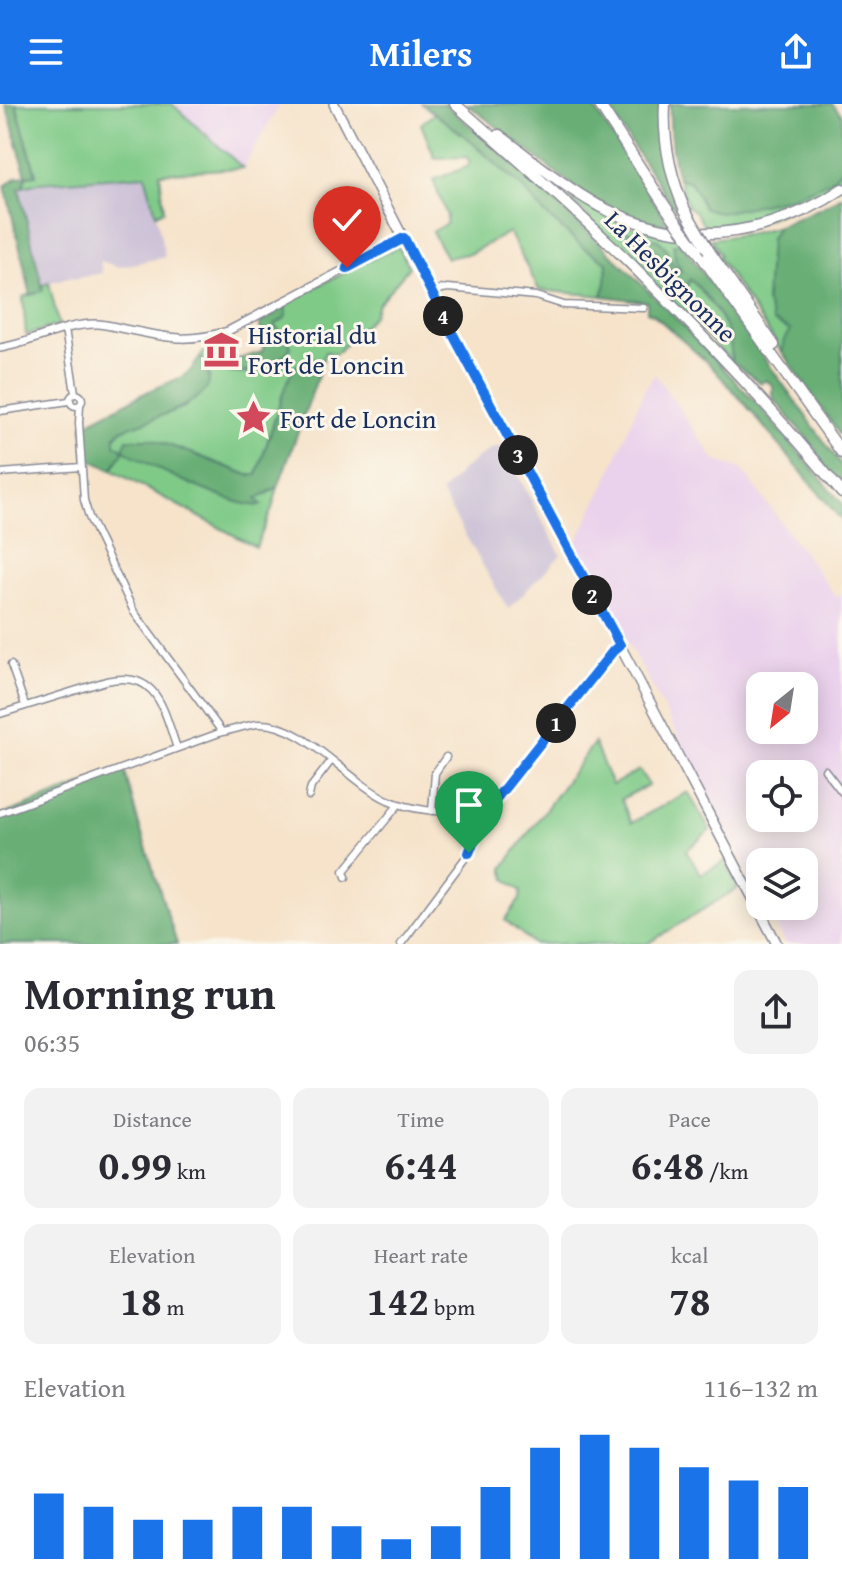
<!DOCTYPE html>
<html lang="en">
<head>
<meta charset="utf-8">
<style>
	body { margin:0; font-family:"Gentium Book Plus",serif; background:#f2f2f3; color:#2b2b33; height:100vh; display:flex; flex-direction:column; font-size:30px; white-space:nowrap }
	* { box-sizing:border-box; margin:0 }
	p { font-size:26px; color:#7c7c81 }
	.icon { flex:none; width:44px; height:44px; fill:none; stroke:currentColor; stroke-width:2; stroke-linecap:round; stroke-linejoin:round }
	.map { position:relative; height:840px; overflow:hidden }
	.panel { display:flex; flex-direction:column; background:#fff; flex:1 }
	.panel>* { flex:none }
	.needle { width:52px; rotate:210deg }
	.controls { position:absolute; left:746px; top:568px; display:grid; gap:16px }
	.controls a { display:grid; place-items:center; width:72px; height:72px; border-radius:16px; background:#fff; box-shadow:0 4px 20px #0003; font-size:40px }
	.pin { position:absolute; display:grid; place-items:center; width:68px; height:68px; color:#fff; margin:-82px -34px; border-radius:50% 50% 50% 0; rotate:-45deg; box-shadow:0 0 8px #0007 }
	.pin .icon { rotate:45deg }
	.km { position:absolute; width:40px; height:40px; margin:-20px; border-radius:50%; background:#222; color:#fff; font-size:22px; line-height:40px; text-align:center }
	.round { display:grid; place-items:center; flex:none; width:84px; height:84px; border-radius:16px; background:#f2f2f3 }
	.headline { display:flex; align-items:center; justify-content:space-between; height:136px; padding:0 24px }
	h1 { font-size:44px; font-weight:700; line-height:60px }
	.metrics { display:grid; grid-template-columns:repeat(3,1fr); gap:12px; height:136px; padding:8px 24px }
	.metrics div { display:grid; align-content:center; border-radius:16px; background:#f2f2f3; text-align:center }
	.metrics b { font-size:40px; font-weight:700 }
	.metrics small { font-size:22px; font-weight:400 }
	.metrics p { font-size:22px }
	.chart { height:224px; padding:16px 24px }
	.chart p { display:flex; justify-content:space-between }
	.chart svg { width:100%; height:144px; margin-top:8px; stroke:#1a73e8; stroke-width:6 }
	header { display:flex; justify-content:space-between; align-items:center; height:104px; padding:0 24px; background:#1a73e8; color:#fff; font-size:36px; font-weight:700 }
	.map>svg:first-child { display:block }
	.built { fill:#ead1ec; fill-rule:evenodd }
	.industrial { fill:#cabfd6 }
	.green { fill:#80ca88; stroke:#4e7c73; stroke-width:2 }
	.forest { fill:#68ae74; stroke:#426e69; stroke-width:2 }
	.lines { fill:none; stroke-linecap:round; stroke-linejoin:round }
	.minor-casing { stroke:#888994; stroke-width:9 }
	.tertiary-casing { stroke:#888994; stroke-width:10 }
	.primary-casing { stroke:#888994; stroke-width:12 }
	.motorway-casing { stroke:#888994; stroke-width:13 }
	.minor { stroke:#fff; stroke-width:6 }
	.tertiary { stroke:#fff; stroke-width:7 }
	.primary { stroke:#fff; stroke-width:9 }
	.motorway { stroke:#fff; stroke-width:10 }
	.motorway-bridge-casing { stroke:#888994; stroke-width:13; stroke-linecap:butt }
	.motorway-bridge { stroke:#fff; stroke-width:10 }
	.route-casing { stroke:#fff; stroke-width:16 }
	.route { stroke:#1a73e8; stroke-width:10 }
	.labels { text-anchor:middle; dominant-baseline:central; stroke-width:6; stroke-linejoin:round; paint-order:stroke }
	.street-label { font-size:26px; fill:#1b2f5e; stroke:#fbf7ec }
	.poi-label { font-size:26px; fill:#1b2f5e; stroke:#fbf7ec; text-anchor:start }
</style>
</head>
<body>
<header><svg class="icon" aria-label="menu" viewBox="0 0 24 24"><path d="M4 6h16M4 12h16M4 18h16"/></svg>Milers<svg class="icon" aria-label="share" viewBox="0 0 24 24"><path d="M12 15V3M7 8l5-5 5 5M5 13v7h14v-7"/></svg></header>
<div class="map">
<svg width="842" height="840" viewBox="0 0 842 840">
	<rect width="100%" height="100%" fill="#fbf7ec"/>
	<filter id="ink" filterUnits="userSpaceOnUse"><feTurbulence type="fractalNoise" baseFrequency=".0125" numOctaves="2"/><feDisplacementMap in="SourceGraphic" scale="16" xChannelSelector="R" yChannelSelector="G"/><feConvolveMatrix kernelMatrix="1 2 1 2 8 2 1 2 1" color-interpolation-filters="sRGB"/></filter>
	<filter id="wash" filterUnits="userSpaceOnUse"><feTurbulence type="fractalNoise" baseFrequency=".006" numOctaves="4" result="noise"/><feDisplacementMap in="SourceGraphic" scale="32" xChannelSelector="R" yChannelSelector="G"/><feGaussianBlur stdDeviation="1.8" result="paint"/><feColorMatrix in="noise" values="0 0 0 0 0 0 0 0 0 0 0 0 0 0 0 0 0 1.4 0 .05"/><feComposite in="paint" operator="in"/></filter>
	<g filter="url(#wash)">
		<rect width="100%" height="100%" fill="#f6e3ca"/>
		<path class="built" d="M172,0h108l-37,64z
			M655,270l60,86 27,9 94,128 6,-3v350h-56l-20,-38h38v-44h-44v33l-108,-209 -78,-139 36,-73 33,-82zM760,582h44v44h-44zM760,670h44v44h-44z"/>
		<path class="industrial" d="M145,71l11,39 9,43 -46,10 -19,-6 2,12 -29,6 -1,-3 -30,9 -23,-97 20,-5z
			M502,342l59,109 -53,54 -67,-116 23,-25 25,-18z"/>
		<path class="green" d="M16,0h156l71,64 -83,5 4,37 -8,4 -11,-39 -106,8 -16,4 3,-11 10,-2z
			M435,9l31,24 58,52 20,24 40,35 23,14 -1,21 -4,13 -63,-6 -30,-58 -38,21 -24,5 -15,-26 14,-8 1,-8 -14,-36 34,-13 3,-4 -3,-6 -32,1 -14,-34z
			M842,64v13l-33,19 -3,5 -48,17 -53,6 -10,-17 -7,-4 -10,-29 13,4 13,26 127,-27z
			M567,92l52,27 59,14 4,7h-8l1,15 6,12 -2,1 -11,-15 -13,-8 28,37 6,-8c15,14 30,34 38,53 4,9 4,21 5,31z
			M778,122l-8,13 20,91 -6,10 -2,12 -64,-95 2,-2 -9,-16 41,-6z
			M398,142l11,21 -31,37 -4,11 -38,39 -11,-2 -8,27v-10l-23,-1 -11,25 -26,82h-9l-57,-22 -59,2c28,14 93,51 124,44 7,-2 15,-8 22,-12l-6,22 -16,38 -144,-77 11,-20 -8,-6 -1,-5 7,-9 64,-23 25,-30 -9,-21 4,-5c8,20 31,27 51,19 8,-3 16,-9 24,-13l-20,-29 1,-14z
			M49,179l10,42 -33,10 -3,-38 20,-7 -1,-5z
			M594,639l18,42 27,-15 10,15 -28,14 10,24 57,-31 22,38 -24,21 15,23 25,-13 12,27 -91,56h-113l-29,-24 15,-21 1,-8 -15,-12 -3,-11z"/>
		<path class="forest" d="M5,0h11l20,71 -10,1 -3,11 -4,1 24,102 -12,5 -26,-109 12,-9 9,-1 -16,-59z
			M422,0h23l86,75 67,62 78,77 84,89 82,96v18l-97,-117 -35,-39 -57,-51 -6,-2v-10l-45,-6 4,-13 1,-21 -23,-14 -40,-35 -20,-24 -58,-52z
			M467,0h125l77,121 -21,-4 -52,-20 -25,-17z
			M607,0h53c-3,37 6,71 18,105h-3l-52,-78z
			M670,0h162l10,11v53l-11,13 -42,17 -68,15 -17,-5 -13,-26 -13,-4c-7,-25 -9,-48 -8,-74z
			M842,92v236l-3,2 -57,-82 2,-12 6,-10 -17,-8 -7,-21 4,-62 8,-13 43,-18z
			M627,127l31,9 9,9 1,8 11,15 2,-1 -6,-12 -2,-15h9l160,222v21l-16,-19 -8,-16 -45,-54v-12l-7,-6 -5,3 -29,-21c-1,-10 -1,-22 -5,-31 -8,-19 -23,-39 -37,-52l-2,6 -5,1 -28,-37 -29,-9z
			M285,204l2,3 -2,7 -10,7 14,17 2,5c-8,15 -46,29 -62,25l-3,-7 6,-4 30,-9c3,-10 6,-17 -2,-24v-5l18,-13z
			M201,252c3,8 9,17 8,25 -1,23 -67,41 -88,49l-6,6v8l8,6 4,-11h24l40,14 57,22h9l29,-91 8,-16 14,-11 5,1 4,12v9l-39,108 -22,12 6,6c-22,6 -116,-41 -138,-55l-12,20 -27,-13 -2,-32 64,-33 35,-15 8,-6z
			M124,664l15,57 38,119h-177v-128z"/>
	</g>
	<g filter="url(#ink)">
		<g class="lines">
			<defs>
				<path id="minor" d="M431,187l17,-3 88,8 28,9 80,3
					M65,225l10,64
					M70 296a6 6 0 1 1 12 0a6 6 0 1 1-12 0Z
					M80,301l-1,18 5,77 5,17 45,95 88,120
					M0,307l69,-10
					M0,369l81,-6
					M11,561l14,40
					M0,610l106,-33c52,-12 57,28 71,67
					M825,666l17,22
					M309,692l2,-9 20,-26
					M432,707l3,-38 11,-16
					M0,709l222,-81c12,-2 24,-7 36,-8 44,-3 89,57 130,76 30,13 64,12 96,14
					M346,773l-2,-6 55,-67
					M401,840l68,-91 19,-44 125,-158 7,-6"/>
				<path id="tertiary" d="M0,244c33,-5 64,-25 98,-24 12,1 25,5 37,7 38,8 55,11 93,0l176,-93"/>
				<path id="primary" d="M334,0l115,223 185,345 143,272"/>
				<path id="motorway" d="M455,0c60,53 120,105 176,160 74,73 145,149 211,229
					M599,0l68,105
					M665,0c-2,37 5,72 20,106
					M499,31c32,24 64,51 100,71 27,14 62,25 93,27 51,3 108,-15 150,-44
					M697,146l145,203
					M709,147l65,94"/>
			</defs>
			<use href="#minor" class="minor-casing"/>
			<use href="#tertiary" class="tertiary-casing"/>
			<use href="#primary" class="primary-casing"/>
			<use href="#motorway" class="motorway-casing"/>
			<use href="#minor" class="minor"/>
			<use href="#tertiary" class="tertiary"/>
			<use href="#primary" class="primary"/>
			<use href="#motorway" class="motorway"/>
			<defs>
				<path id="motorway-bridge" d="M667,105l30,41
					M685,106l24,41"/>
			</defs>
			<use href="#motorway-bridge" class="motorway-bridge-casing"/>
			<use href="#motorway-bridge" class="motorway-bridge"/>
		</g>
	</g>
	<g class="lines" filter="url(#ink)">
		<defs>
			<path id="route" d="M347,164l57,-30 45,89 171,318 -7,6 -125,158 -6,11 -13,33"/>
		</defs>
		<use href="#route" class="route-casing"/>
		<use href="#route" class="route"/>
	</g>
	<defs>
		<symbol id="museum-bare" viewBox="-9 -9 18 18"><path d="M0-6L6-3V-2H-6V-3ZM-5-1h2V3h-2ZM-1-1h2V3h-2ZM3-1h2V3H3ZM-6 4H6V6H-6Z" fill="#d1495b" stroke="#fbf7ec" stroke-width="2.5" paint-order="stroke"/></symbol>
		<symbol id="sight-bare" viewBox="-9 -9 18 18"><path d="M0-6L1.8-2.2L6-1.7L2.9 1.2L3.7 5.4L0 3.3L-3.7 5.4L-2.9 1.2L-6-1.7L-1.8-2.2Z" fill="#d1495b" stroke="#fbf7ec" stroke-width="2.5" paint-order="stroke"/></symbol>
	</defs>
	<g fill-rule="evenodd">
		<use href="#museum-bare" x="196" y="220" width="51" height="51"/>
		<use href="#sight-bare" x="228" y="288" width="51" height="51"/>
	</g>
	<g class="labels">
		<g class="street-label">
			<text transform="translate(671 172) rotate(45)">La Hesbignonne</text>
		</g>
		<g class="poi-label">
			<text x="248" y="230">Historial du<tspan x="248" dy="30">Fort de Loncin</tspan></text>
			<text x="280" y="314">Fort de Loncin</text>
		</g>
	</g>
</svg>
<div class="controls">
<a><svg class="needle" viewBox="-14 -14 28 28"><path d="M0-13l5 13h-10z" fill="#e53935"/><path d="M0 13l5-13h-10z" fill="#7c7c81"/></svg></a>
<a><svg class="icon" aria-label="locate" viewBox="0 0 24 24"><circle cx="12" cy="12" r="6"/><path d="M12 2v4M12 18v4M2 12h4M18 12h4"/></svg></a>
<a><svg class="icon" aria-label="layers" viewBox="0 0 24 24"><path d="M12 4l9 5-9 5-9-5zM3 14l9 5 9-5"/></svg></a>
</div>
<div class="pin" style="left:469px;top:749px;background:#1e9e55"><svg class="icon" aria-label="arrive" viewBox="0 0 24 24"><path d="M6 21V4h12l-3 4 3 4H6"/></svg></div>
<div class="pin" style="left:347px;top:164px;background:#d93025"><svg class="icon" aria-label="check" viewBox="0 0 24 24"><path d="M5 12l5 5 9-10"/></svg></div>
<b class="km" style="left:556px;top:619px">1</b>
<b class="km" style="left:592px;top:491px">2</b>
<b class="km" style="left:518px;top:351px">3</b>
<b class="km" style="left:443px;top:212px">4</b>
</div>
<section class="panel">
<div class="headline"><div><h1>Morning run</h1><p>06:35</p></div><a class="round"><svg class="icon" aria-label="share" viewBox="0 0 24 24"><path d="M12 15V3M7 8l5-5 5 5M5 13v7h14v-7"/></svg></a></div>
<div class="metrics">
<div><p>Distance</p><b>0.99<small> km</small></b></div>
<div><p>Time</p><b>6:44</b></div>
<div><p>Pace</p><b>6:48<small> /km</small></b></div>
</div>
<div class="metrics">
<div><p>Elevation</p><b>18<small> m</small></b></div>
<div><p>Heart rate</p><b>142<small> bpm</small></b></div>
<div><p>kcal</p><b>78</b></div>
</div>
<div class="chart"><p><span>Elevation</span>116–132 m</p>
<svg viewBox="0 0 160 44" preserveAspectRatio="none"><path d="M5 44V24M15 44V28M25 44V32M35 44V32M45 44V28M55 44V28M65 44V34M75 44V38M85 44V34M95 44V22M105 44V10M115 44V6M125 44V10M135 44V16M145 44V20M155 44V22"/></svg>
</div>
</section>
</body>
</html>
